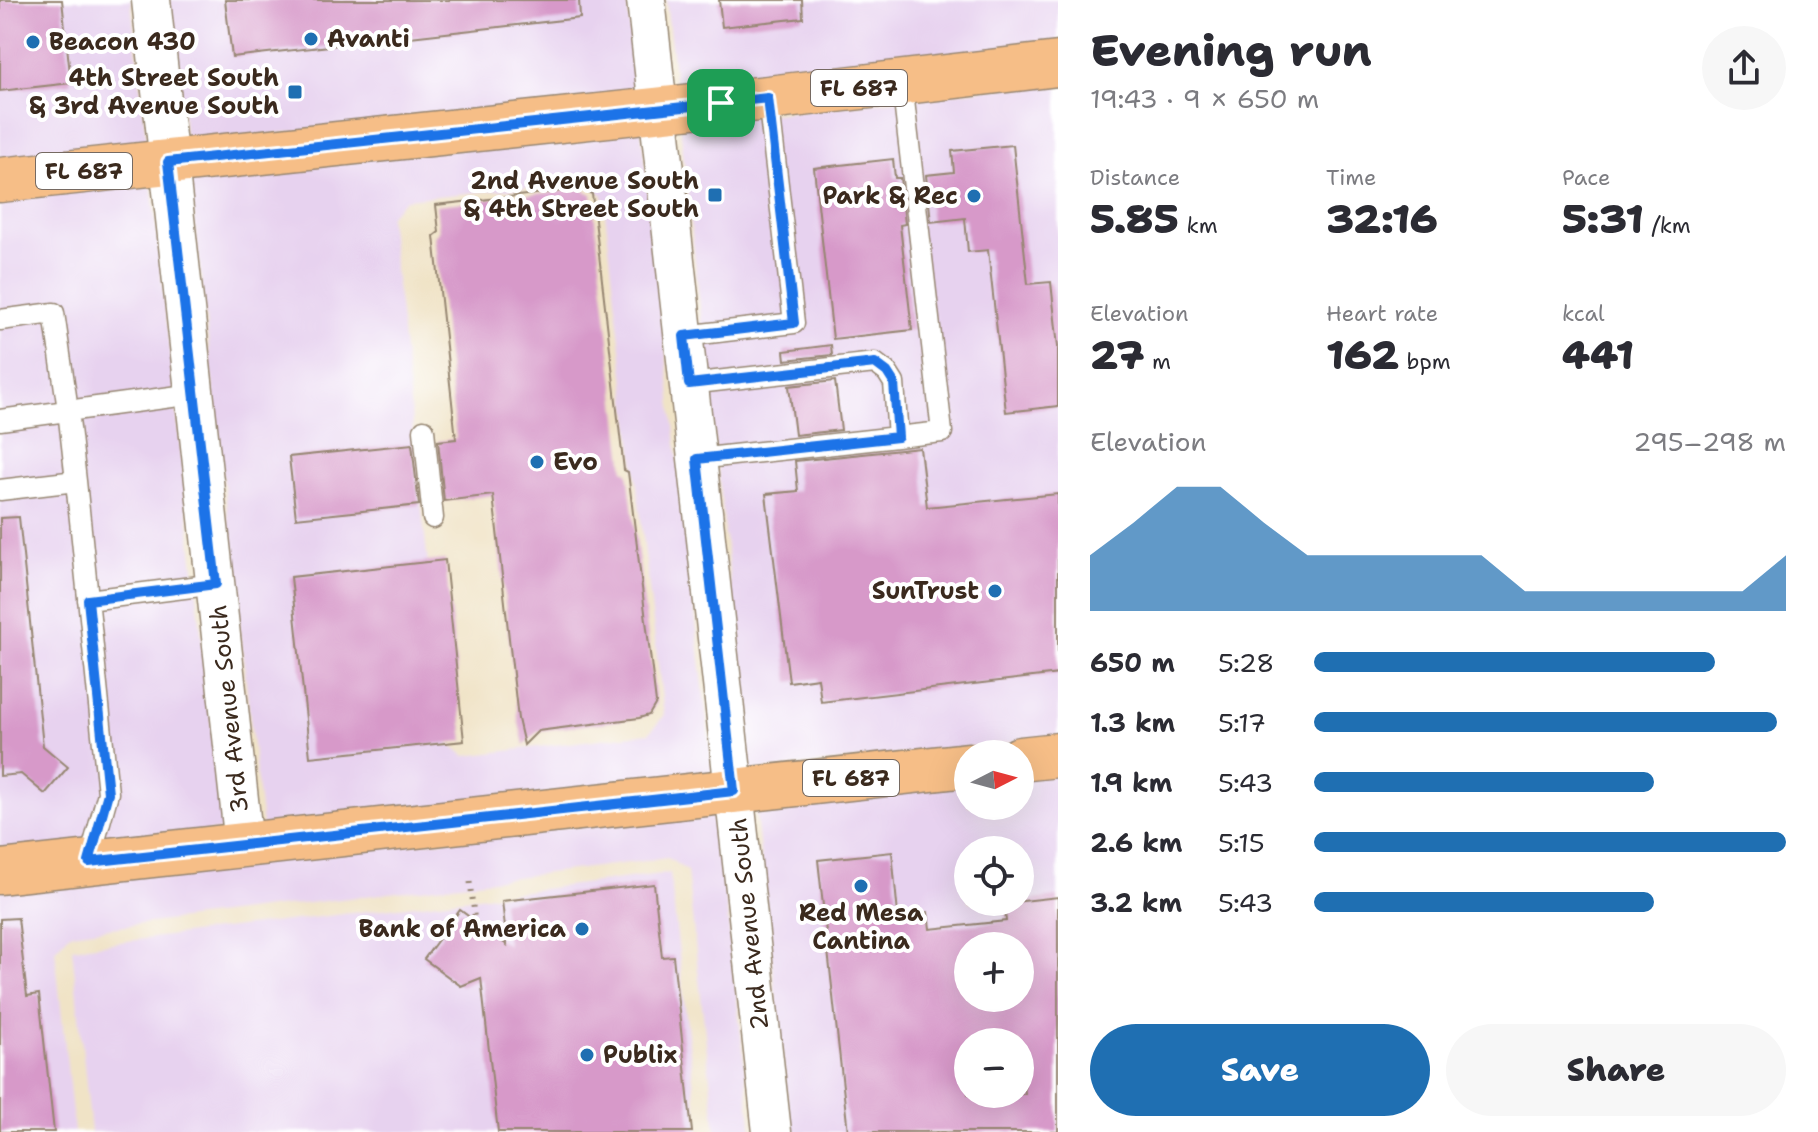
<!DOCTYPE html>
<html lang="en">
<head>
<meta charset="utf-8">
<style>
	body { margin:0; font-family:"Shantell Sans",sans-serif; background:#f7f7f7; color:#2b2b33; height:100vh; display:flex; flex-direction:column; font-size:30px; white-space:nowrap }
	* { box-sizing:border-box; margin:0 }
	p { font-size:26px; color:#7c7c81 }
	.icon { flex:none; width:44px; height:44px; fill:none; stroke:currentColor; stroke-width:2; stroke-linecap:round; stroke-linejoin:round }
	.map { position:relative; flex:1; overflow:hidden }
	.drawer { display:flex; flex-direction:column; background:#fff; width:760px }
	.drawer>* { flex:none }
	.needle { width:52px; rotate:84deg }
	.controls { position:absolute; left:954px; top:740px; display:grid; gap:16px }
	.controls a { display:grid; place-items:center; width:80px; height:80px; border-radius:50%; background:#fff; box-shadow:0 8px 32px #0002; font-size:40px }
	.pin { position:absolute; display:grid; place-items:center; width:68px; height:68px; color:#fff; margin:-34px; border-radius:16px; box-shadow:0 4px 12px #0006 }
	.round { display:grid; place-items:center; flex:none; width:84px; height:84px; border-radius:42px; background:#f7f7f7 }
	.summary { display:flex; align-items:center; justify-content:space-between; height:136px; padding:0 32px }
	h1 { font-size:44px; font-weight:800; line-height:60px }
	.metrics { display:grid; grid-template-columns:repeat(3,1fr); gap:12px; height:136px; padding:8px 32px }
	.metrics div { display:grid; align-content:center }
	.metrics b { font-size:40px; font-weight:800 }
	.metrics small { font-size:22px; font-weight:400 }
	.metrics p { font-size:22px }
	.chart { height:224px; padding:16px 32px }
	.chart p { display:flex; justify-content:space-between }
	.chart svg { width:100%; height:144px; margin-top:8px; fill:#1f6fb2; opacity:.7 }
	.primary-button { display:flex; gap:16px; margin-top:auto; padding:16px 32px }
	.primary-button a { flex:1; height:92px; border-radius:48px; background:#1f6fb2; color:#fff; font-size:32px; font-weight:800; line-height:92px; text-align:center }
	.primary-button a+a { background:#f7f7f7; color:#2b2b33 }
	ul { padding:0 32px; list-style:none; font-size:26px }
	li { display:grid; grid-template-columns:128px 96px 1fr; align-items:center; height:60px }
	li i { height:20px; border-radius:10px; background:#1f6fb2 }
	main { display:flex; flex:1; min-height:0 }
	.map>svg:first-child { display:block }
	.built { fill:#e7d2ef; fill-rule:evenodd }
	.building { fill:#d799c9; fill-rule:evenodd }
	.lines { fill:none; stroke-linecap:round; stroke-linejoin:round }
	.service-casing { stroke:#968672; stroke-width:23 }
	.minor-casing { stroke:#968672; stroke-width:41 }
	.primary-casing { stroke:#968672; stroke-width:47 }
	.path { stroke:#968672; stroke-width:5; stroke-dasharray:2 6; stroke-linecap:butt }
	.service { stroke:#fff; stroke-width:20 }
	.minor { stroke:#fff; stroke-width:38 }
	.primary { stroke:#f6be87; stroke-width:44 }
	.route-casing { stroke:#fff; stroke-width:16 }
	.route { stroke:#1a73e8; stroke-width:10 }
	.poi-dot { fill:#1f6fb2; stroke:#fff; stroke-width:3 }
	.labels { text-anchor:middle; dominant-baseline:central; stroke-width:8; stroke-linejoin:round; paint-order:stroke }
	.shield { fill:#fff; stroke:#766a62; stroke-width:2 }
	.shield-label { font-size:22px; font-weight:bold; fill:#3b2a1e }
	.poi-label { font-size:24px; font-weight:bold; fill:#3b2a1e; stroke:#fff; text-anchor:end }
	.street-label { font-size:24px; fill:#3b2a1e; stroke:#fff }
</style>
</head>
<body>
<main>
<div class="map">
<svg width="1058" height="1132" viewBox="0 0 1058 1132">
	<rect width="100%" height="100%" fill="#fff"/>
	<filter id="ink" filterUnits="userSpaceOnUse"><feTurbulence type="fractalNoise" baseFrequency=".0125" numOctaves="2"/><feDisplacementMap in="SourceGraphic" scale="16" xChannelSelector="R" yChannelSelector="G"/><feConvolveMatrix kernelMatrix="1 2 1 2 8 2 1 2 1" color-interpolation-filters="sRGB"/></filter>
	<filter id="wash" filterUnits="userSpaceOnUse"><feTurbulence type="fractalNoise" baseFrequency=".006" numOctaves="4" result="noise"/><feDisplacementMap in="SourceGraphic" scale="32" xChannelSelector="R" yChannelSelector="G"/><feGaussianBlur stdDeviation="1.8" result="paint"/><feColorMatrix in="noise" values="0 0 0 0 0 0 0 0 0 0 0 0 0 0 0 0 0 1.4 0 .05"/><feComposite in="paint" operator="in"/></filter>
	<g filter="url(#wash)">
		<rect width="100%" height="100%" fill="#f0e3c6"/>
		<path class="built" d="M0,0h131l16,147 -147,16z
			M170,0h457l10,95 -451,48z
			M666,0h392v46l-382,45z
			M1058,81v656l-307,34 -71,-646z
			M641,129l72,647 -451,50 -72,-649zM585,182l18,13 61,521 -15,17 -183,23 -18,-13 -59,-527 16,-17z
			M151,181l72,649 -223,25v-657z
			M1058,772v360h-267l-36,-326 213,-24v24h52v-29zM968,850h52v52h-52zM968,946h52v52h-52zM968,1042h52v52h-52z
			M716,810l36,322h-36l-29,-261 -19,-13 -598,75 -15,17 19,182h-74v-242z
			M670,873l29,259h-608l-19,-184z"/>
		<g id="blocks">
			<path class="building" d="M0,0h62l9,83 -71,8z
				M225,0h354l1,18 -348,39z
				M719,0h83l1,18 -81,9z
				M1013,145l15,139 23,-2 7,65v59l-52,6 -18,-162 -20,2 -3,-34 -34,4 -5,-47 28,-3 -2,-21z
				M893,159l2,19h5l5,46 -5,1 12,105 -79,9 -19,-171z
				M581,189l11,5 32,276 4,2 28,231 -7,12 -10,3 -101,13 -14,14 -6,-26 -25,-224 -49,6 -6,-60 18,-2 -22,-203 5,-4 -3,-27z
				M831,345l1,10 -47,5 -1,-9z
				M835,381l6,49 -46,5 -6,-49z
				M412,444l7,61 -123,13 -7,-61z
				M920,448l7,59 131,-13v180l-237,28 -3,-24 -29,4 -23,-188 32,-3 -3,-30z
				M19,517l24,229 25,21 -23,27 -24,-20 -21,2v-258z
				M445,560l19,181 -154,16 -19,-180z
				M892,852l6,63 30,-3 2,17 76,-8 -2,-18 54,-6v235h-210l-30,-272zM968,946h52v52h-52zM968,1042h52l5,52h-57z
				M654,884l8,73 11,-1 19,176h-194l-17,-154 -20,8 -37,-27 36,-49 47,35 -5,-44z
				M18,918l9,78 12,-2 15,138h-54v-213z"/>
		</g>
	</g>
	<g filter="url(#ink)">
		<use href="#blocks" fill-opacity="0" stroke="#968672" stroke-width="2"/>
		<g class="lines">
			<defs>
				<path id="service" d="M0,320l54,-7 14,97 8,71
					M684,336l110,-13 -26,-225
					M689,384l186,-21 12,9 7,11 4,54
					M0,420l194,-26
					M424,430l9,88
					M697,459l245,-27 -40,-349
					M0,490l76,-9 32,312 -19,69
					M88,600l128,-16"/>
				<path id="minor" d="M151,0l93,845
					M646,0l126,1132"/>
				<path id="primary" d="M0,180l768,-82 290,-34
					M1020,759l38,-4
					M0,872l968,-107"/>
			</defs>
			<use href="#service" class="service-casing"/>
			<use href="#minor" class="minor-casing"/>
			<use href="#primary" class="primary-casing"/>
			<path class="path" d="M470,882l5,40"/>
			<use href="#service" class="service"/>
			<use href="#minor" class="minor"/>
			<use href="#primary" class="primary"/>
		</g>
	</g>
	<g class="lines" filter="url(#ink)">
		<defs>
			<path id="route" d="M768,98l26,225 -110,13 5,48 186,-21 12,9 7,11 4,54 -201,22 37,332 -645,71 19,-69 -20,-193 128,-16 -48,-422z"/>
		</defs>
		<use href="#route" class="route-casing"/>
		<use href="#route" class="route"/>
	</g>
	<g class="poi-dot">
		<circle cx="311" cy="39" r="8"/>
		<circle cx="33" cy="42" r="8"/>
		<rect x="287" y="84" width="16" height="16" rx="4"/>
		<rect x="707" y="187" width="16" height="16" rx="4"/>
		<circle cx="974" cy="196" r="8"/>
		<circle cx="537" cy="462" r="8"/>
		<circle cx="995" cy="591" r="8"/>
		<circle cx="861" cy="886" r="8"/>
		<circle cx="582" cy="929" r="8"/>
		<circle cx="587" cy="1055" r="8"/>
	</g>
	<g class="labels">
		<g class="shield">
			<rect x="811" y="70" width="96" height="36" rx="6"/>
			<rect x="36" y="153" width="96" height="36" rx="6"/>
			<rect x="803" y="760" width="96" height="36" rx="6"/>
		</g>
		<g class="shield-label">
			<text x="859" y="88">FL 687</text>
			<text x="84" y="171">FL 687</text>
			<text x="851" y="778">FL 687</text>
		</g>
		<g class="poi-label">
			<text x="327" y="39" text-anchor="start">Avanti</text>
			<text x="49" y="42" text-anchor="start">Beacon 430</text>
			<text x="279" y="78">4th Street South<tspan x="279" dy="28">&amp; 3rd Avenue South</tspan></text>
			<text x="699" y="181">2nd Avenue South<tspan x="699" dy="28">&amp; 4th Street South</tspan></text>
			<text x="958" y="196">Park &amp; Rec</text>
			<text x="553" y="462" text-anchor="start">Evo</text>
			<text x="979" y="591">SunTrust</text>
			<text x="861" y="913" text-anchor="middle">Red Mesa<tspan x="861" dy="28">Cantina</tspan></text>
			<text x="566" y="929">Bank of America</text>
			<text x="603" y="1055" text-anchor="start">Publix</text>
		</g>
		<g class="street-label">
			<text transform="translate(229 709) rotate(-96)">3rd Avenue South</text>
			<text transform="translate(749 924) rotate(-96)">2nd Avenue South</text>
		</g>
	</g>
</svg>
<div class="controls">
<a><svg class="needle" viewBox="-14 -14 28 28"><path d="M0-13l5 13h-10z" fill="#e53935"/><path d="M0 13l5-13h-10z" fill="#7c7c81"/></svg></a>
<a><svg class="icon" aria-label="locate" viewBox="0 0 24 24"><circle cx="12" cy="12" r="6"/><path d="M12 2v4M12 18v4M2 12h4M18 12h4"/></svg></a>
<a>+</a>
<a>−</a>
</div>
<div class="pin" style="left:721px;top:103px;background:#1e9e55"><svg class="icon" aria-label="arrive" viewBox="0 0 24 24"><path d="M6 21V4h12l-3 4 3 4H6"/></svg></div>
</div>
<section class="drawer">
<div class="summary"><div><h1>Evening run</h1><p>19:43 · 9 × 650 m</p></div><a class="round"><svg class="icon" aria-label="share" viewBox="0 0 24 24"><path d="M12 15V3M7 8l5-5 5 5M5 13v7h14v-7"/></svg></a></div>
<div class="metrics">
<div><p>Distance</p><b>5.85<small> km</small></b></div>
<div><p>Time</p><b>32:16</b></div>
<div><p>Pace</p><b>5:31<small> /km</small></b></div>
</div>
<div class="metrics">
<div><p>Elevation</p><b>27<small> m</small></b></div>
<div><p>Heart rate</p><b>162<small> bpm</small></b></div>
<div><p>kcal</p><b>441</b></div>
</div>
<div class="chart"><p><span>Elevation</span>295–298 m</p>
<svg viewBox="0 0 160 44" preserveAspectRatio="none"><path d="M0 44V27L10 17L20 6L30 6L40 17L50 27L60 27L70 27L80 27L90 27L100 38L110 38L120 38L130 38L140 38L150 38L160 27V44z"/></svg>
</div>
<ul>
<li><b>650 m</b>5:28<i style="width:85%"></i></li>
<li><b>1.3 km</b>5:17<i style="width:98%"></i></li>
<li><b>1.9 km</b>5:43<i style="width:72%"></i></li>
<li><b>2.6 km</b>5:15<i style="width:100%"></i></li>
<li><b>3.2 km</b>5:43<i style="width:72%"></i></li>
</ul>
<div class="primary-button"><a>Save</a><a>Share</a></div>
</section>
</main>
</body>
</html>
